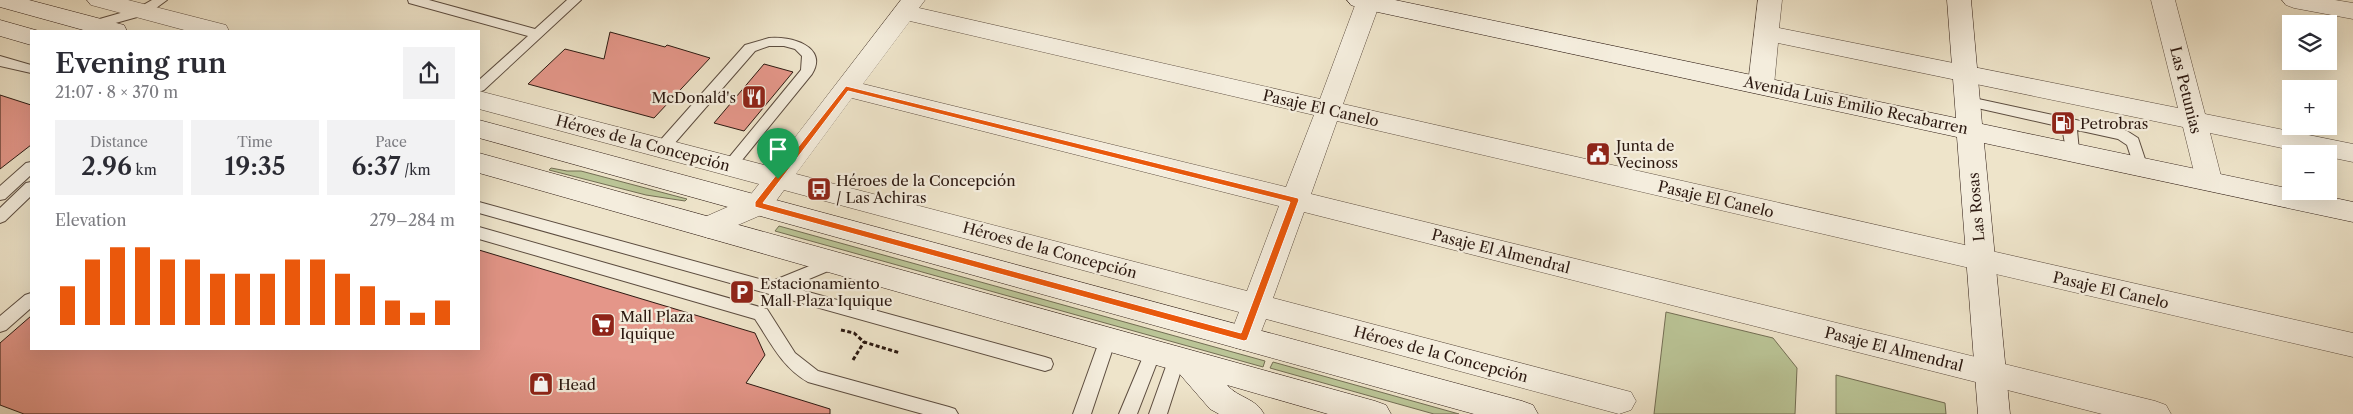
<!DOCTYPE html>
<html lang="en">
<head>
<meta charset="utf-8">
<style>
	body { margin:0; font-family:"Libre Caslon Text",serif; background:#f2f2f3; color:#2b2b33; height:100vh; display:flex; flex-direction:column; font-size:19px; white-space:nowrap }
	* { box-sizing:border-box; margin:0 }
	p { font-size:16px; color:#7c7c81 }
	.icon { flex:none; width:28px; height:28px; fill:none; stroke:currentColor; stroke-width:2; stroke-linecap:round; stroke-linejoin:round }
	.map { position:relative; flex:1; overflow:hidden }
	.details { position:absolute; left:30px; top:30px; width:450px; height:320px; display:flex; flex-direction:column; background:#fff; border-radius:0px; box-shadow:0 5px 20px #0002 }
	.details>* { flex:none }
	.fabs { position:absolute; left:2282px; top:15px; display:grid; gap:10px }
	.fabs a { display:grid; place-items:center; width:55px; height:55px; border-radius:0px; background:#fff; box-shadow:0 5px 20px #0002; font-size:25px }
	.pin { position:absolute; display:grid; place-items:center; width:42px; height:42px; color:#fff; margin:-51px -21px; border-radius:50% 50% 50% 0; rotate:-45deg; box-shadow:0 0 5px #0007 }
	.pin .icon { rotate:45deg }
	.round { display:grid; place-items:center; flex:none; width:52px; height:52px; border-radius:0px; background:#f2f2f3 }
	.head { display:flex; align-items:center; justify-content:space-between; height:85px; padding:0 25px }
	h1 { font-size:28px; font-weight:600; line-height:38px }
	.figures { display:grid; grid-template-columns:repeat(3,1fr); gap:8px; height:85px; padding:5px 25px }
	.figures div { display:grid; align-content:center; border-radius:0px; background:#f2f2f3; text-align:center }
	.figures b { font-size:25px; font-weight:600 }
	.figures small { font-size:14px; font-weight:400 }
	.figures p { font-size:14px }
	.chart { height:140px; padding:10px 25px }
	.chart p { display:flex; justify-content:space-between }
	.chart svg { width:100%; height:90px; margin-top:5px; stroke:#ea580c; stroke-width:6 }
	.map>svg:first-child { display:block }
	.green { fill:#bac496; stroke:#736e54 }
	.building { fill:#e49689; stroke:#2c1911 }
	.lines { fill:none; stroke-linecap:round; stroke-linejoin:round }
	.lane-casing { stroke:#5c4c3f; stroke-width:2 }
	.street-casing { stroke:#5c4c3f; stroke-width:1 }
	.secondary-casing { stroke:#2c1911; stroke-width:1 }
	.path { stroke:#2c1911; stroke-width:3; stroke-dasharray:4 2.5; stroke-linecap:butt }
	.lane { fill:#f4eddd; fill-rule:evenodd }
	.street { fill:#f4eddd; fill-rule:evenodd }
	.secondary { fill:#f4eddd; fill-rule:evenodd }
	.route { fill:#ea580c; stroke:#fff; fill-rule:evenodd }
	.labels { text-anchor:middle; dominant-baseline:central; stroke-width:4.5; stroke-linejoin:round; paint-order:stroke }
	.street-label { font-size:15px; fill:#2c1911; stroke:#f4eddd }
	.poi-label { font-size:15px; fill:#2c1911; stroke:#f4eddd; text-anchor:start }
</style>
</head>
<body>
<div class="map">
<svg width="2353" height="414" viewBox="0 0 2353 414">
	<rect width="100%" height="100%" fill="#eee4ca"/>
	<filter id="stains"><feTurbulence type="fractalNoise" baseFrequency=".004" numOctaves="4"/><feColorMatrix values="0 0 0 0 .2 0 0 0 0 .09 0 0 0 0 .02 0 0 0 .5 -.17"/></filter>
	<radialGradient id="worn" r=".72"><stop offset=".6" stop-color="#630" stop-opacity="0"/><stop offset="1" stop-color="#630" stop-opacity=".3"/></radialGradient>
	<path class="green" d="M551,168l16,3h14l106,28 -2,2 -39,-6 -97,-25z
		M779,226l486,135 -2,6 -488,-136z
		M1666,312l107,26 24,30 -2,46h-141z
		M1273,362l186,52h-25l-164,-46z
		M1836,375l109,28 1,11h-110z"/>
	<path class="building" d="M610,32l55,15 2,-2 43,13 -56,60 -126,-34 37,-35 39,10z
		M764,64l29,8 -49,59 -30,-8z
		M0,95l31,10v40l-31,24z
		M479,250l276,83 10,22 -19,28 84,26v5h-806l-24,-9v-62l31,-27v33h448z"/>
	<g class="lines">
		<defs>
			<path id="lane" d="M152,0h15l-19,14 -54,15 -7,-4 2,-3 49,-14z
				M408,0h21l106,29 32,-29h14l-97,90 -5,2v-12l49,-44 -119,-33z
				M769,38c21,-2 60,8 43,36l-78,96h-10l-2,-4 79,-96 1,-14 -7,-7 -11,-3h-15l-14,5 -88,101h-10l-2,-4 2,-4 88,-99z
				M0,56l31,9v8l-31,-7z
				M1969,97l158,34 11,7 9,27 -2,4h-10l-8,-24 -9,-6 -41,-9 2,21 -2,4h-10l-5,-28 -98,-22 -2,-3 2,-3z
				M31,162v13l-26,24 -5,1v-14l26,-23z
				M31,182v14l-26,25 -5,2v-15l26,-25z
				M479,202l291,80 64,-26 6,2 2,4 -2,4 -50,21 255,70 6,2 2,5 -2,5 -6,2 -566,-158z
				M479,227l288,82 28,44 23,18 131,36 6,2 3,5h-35l-115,-32c-26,-15 -37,-39 -53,-63l-276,-80z
				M31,293v15l-25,22 -6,2v-16l25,-21z
				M1108,332l6,2 2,5 -25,75h-18l27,-75 2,-5z
				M1153,345l6,2 2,5 -24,62h-18l26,-62 2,-5z
				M1177,351l6,2 2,5 -18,56h-18l20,-56 2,-5z"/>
			<path id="street" d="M87,0h41l98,25 3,6h-41l-97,-26z
				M901,0h24l-6,8 401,91 37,-99h24l-38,104 1010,229v24l-1016,-236 -26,73 844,207 11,4 5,9h-69l-798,-202 -31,86 358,94 5,9 -5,9 -12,4 -353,-95 -11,28 -11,3 -11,-3 -4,-9 10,-26 -455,-122 -16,22 -60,26 -10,-4 -4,-7 4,-7 50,-22 11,-14 -280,-75v-18l293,76zM910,21l404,94 -28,72 -423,-103zM852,98l427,108 -32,85 -451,-117z
				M1758,0h24l-3,28 399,80 -27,-108h24l30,114 148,30v18l-24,-5v-3h-18l-101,-21 12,47 -3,7 -10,3 -10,-3 -3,-7 -13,-53 -405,-84 -4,42 -4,6 -9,3 -9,-3 -4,-6z
				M2282,0h53l18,3v16l-59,-11 -8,-3z"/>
			<path id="secondary" d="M0,0h29l95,25 3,6h-40l-87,-24z
				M1347,0h48l561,118 -9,-118h24l11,124 309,65v2h12l50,11v20l-369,-79 26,271h-32l-21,-277 -598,-129 -8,-3z
				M0,20l39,11h-8v14l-31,-9z
				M479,120l1043,281 11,4 5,9h-64l-995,-276z
				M479,153l896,248 11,4 5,9h-63l-101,-29c11,13 29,13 37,29h-45l-9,-5 -33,-38 -698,-198z"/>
		</defs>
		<use href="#lane" class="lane-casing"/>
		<use href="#street" class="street-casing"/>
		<use href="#secondary" class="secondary-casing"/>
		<path class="path" d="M841,330l13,3 10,9 36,11
			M853,360l11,-18"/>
		<use href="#lane" class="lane"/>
		<use href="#street" class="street"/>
		<use href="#secondary" class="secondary"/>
	</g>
	<path class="route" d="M846,86l452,112 1,2 -52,140 -3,1 -489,-134v-5zM848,91l442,111 -49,131 -478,-130z"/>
	<defs>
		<symbol id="restaurant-square" viewBox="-11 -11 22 22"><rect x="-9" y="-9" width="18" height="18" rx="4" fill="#8f2418" stroke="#f4eddd"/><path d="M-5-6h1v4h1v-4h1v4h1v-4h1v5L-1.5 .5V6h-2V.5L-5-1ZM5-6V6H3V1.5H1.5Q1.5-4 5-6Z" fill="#fff"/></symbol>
		<symbol id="fuel-square" viewBox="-11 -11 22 22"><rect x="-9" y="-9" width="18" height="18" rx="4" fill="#8f2418" stroke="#f4eddd"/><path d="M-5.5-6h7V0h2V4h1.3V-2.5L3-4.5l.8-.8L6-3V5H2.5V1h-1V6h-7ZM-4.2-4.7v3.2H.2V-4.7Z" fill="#fff"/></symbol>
		<symbol id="civic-square" viewBox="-11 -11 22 22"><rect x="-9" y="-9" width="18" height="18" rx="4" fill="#8f2418" stroke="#f4eddd"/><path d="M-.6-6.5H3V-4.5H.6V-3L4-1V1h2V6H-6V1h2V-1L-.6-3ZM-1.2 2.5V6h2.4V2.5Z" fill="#fff"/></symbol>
		<symbol id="bus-square" viewBox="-11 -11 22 22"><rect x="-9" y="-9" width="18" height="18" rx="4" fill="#8f2418" stroke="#f4eddd"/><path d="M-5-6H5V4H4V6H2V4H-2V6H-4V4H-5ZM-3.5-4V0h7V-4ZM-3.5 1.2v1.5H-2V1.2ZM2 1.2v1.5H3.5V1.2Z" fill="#fff"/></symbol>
		<symbol id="parking-square" viewBox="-11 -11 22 22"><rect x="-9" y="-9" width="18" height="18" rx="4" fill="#8f2418" stroke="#f4eddd"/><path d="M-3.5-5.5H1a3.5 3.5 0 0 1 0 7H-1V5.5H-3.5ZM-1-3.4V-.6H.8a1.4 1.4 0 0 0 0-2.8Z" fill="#fff"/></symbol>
		<symbol id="supermarket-square" viewBox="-11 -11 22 22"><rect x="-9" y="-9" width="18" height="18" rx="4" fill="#8f2418" stroke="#f4eddd"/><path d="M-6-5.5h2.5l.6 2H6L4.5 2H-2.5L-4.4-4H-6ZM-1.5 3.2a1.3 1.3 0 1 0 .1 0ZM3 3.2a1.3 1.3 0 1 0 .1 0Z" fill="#fff"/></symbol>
		<symbol id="shop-square" viewBox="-11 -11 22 22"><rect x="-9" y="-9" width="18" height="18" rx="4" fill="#8f2418" stroke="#f4eddd"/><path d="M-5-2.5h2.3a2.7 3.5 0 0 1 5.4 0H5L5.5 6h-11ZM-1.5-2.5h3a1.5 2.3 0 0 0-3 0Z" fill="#fff"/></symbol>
	</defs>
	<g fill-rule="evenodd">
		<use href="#restaurant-square" x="740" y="83" width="28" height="28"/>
		<use href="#fuel-square" x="2049" y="109" width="28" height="28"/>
		<use href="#civic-square" x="1584" y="140" width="28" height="28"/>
		<use href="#bus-square" x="805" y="175" width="28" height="28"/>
		<use href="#parking-square" x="728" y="278" width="28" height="28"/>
		<use href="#supermarket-square" x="589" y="311" width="28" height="28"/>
		<use href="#shop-square" x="527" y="370" width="28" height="28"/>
	</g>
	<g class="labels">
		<g class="street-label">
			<text transform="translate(2186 90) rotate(76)">Las Petunias</text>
			<text transform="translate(1856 105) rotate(12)">Avenida Luis Emilio Recabarren</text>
			<text transform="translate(1321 108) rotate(13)">Pasaje El Canelo</text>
			<text transform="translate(643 143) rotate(15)">Héroes de la Concepción</text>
			<text transform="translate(1716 199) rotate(13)">Pasaje El Canelo</text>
			<text transform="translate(1976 207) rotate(-95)">Las Rosas</text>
			<text transform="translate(1050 250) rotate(15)">Héroes de la Concepción</text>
			<text transform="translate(1501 251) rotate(14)">Pasaje El Almendral</text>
			<text transform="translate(2111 290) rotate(13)">Pasaje El Canelo</text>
			<text transform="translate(1894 349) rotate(14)">Pasaje El Almendral</text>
			<text transform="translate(1441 354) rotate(15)">Héroes de la Concepción</text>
		</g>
		<g class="poi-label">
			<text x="736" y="97" text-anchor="end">McDonald's</text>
			<text x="2080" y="123">Petrobras</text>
			<text x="1616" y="145">Junta de<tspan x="1616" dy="17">Vecinoss</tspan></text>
			<text x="836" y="180">Héroes de la Concepción<tspan x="836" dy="17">/ Las Achiras</tspan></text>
			<text x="760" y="283">Estacionamiento<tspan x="760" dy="17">Mall Plaza Iquique</tspan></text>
			<text x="620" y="316">Mall Plaza<tspan x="620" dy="17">Iquique</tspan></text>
			<text x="558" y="384">Head</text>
		</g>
	</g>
	<rect width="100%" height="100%" filter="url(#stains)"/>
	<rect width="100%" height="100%" fill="url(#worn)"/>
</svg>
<div class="fabs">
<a><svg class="icon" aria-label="layers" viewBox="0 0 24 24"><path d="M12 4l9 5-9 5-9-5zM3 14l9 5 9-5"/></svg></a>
<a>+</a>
<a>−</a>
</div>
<div class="pin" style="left:778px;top:179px;background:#1e9e55"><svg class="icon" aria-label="arrive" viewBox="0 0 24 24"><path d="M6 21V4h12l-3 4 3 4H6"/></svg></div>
<section class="details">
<div class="head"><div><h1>Evening run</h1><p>21:07 · 8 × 370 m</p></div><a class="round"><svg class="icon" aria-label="share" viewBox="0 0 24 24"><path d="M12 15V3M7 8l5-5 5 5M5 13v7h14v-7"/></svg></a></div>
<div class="figures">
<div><p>Distance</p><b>2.96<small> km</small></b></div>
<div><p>Time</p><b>19:35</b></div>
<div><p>Pace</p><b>6:37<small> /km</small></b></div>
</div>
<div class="chart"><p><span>Elevation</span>279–284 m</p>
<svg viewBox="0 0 160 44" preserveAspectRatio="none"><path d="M5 44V25M15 44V12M25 44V6M35 44V6M45 44V12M55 44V12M65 44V19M75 44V19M85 44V19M95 44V12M105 44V12M115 44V19M125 44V25M135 44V32M145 44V38M155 44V32"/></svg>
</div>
</section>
</div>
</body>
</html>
